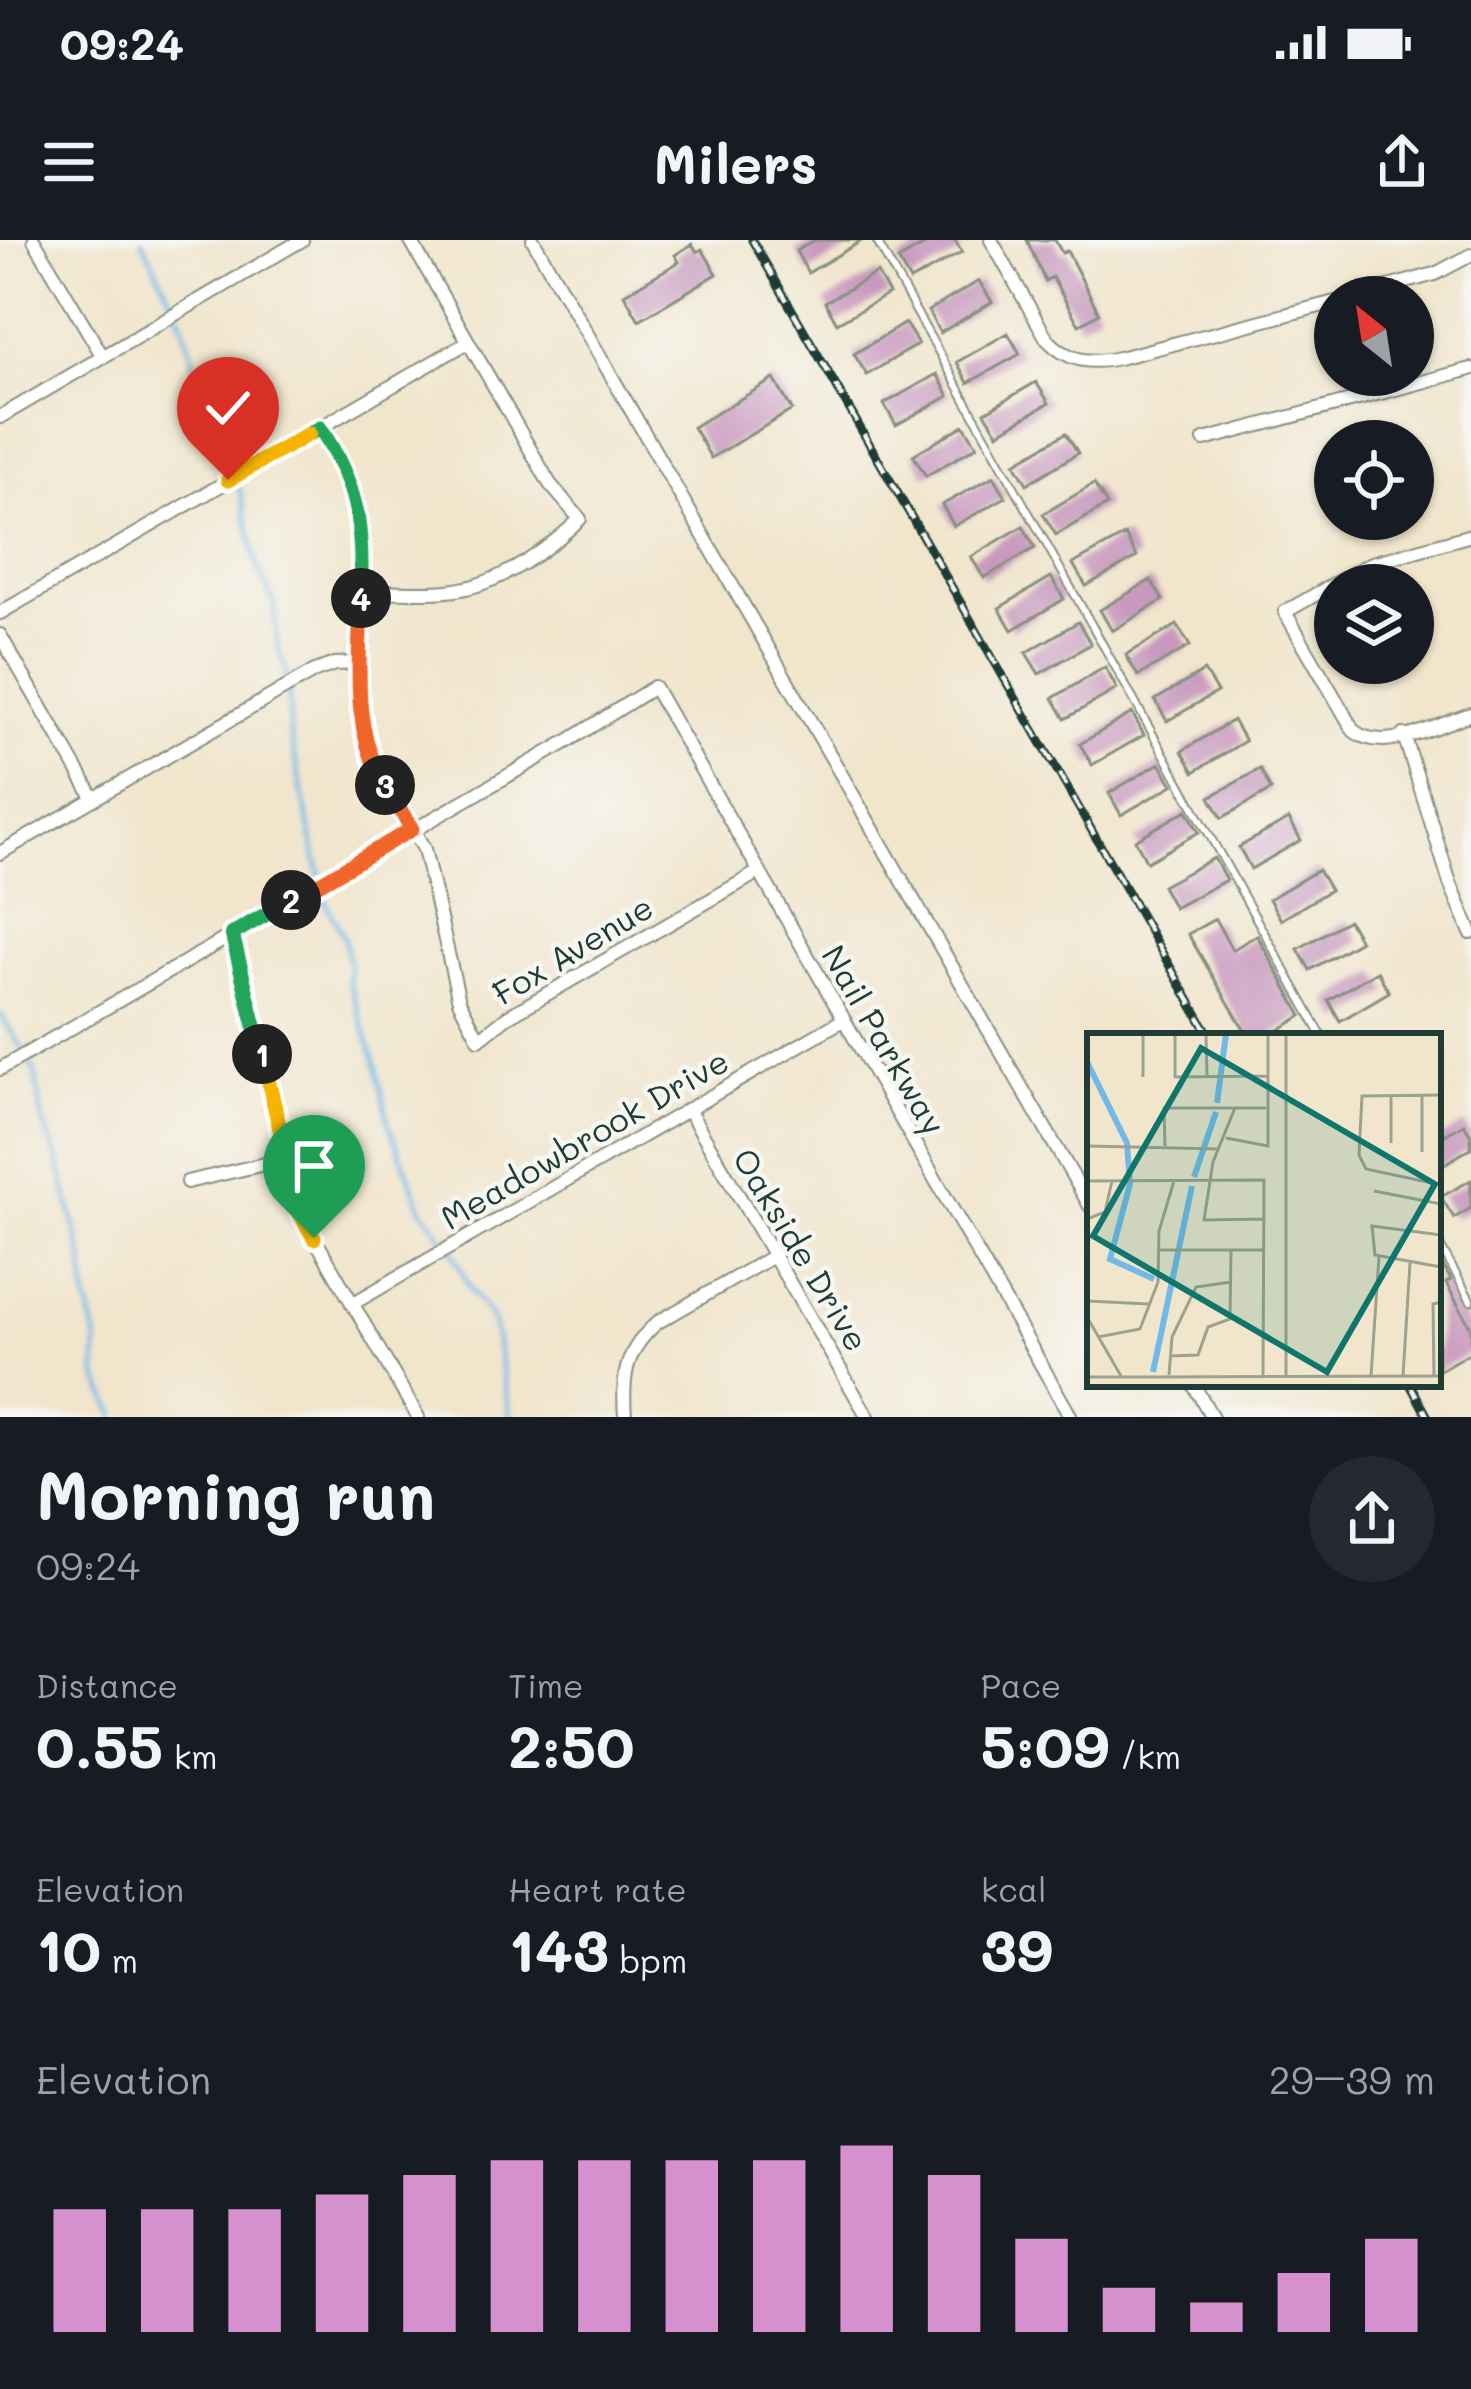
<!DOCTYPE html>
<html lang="en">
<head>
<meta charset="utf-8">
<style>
	body { margin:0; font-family:Mali,sans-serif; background:#242831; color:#f1f3f6; height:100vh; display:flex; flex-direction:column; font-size:45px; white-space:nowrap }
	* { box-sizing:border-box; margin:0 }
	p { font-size:39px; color:#9ea1a6 }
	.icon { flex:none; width:66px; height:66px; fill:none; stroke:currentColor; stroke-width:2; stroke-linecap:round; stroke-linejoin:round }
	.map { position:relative; height:1177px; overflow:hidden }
	.sheet { display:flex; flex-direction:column; background:#171b24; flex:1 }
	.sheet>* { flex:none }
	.needle { width:78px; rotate:330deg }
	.tools { position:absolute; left:1314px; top:36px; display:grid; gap:24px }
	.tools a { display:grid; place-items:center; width:120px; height:120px; border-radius:50%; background:#171b24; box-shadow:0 3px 9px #0004; font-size:60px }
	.pin { position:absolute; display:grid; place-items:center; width:102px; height:102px; color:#fff; margin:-123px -51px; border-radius:50% 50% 50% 0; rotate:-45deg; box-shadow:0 0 12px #0007 }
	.pin .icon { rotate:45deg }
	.km { position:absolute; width:60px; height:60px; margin:-30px; border-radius:50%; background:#222; color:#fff; font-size:33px; line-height:60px; text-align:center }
	.round { display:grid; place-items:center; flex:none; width:126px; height:126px; border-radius:63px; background:#242831 }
	.headline { display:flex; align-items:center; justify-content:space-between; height:204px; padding:0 36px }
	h1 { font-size:66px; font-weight:700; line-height:90px }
	.figures { display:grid; grid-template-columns:repeat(3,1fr); gap:18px; height:204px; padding:12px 36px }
	.figures div { display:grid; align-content:center }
	.figures b { font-size:60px; font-weight:700 }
	.figures small { font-size:33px; font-weight:400 }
	.figures p { font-size:33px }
	.chart { height:336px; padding:24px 36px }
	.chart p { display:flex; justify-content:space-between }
	.chart svg { width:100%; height:216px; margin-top:12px; stroke:#d690ce; stroke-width:6 }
	.status { display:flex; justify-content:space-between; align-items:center; height:84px; padding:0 60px; background:#171b24; direction:ltr }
	.status svg { height:33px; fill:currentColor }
	header { display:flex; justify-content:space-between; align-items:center; height:156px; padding:0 36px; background:#171b24; font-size:54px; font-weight:700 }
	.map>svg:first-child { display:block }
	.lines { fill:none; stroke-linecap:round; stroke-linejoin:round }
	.stream { stroke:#71b9e8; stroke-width:4.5 }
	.building { fill:#c898be }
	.service-casing { stroke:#889180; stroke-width:10 }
	.minor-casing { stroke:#889180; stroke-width:16 }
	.service { stroke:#fff; stroke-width:6 }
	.minor { stroke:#fff; stroke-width:12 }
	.rail-casing { stroke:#1f3d34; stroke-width:9 }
	.rail { stroke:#f6f6f2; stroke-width:4.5; stroke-dasharray:14; stroke-linecap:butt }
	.split-1-casing { stroke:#fff; stroke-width:24 }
	.split-2-casing { stroke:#fff; stroke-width:24 }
	.split-3-casing { stroke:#fff; stroke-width:24 }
	.split-4-casing { stroke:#fff; stroke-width:24 }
	.split-5-casing { stroke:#fff; stroke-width:24 }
	.split-6-casing { stroke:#fff; stroke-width:24 }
	.split-1 { stroke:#f5b400; stroke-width:15 }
	.split-2 { stroke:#22a559; stroke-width:15 }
	.split-3 { stroke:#f0652b; stroke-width:15 }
	.split-4 { stroke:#f0652b; stroke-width:15 }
	.split-5 { stroke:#22a559; stroke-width:15 }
	.split-6 { stroke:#f5b400; stroke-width:15 }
	.labels { text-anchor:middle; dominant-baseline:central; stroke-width:9; stroke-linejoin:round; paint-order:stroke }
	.street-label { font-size:33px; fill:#1f3d34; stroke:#f6f6f2 }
	.inset-river { fill:none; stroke:#71b9e8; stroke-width:6 }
	.inset-road { fill:none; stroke:#9da28f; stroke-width:3 }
	.view { fill:#0f766e; fill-opacity:0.15; stroke:#0f766e; stroke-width:6 }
	.inset-edge { fill:none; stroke:#1f3d34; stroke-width:6 }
</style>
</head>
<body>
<div class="status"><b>09:24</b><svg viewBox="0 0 49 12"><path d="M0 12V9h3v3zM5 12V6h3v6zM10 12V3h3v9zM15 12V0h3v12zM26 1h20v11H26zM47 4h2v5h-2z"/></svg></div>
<header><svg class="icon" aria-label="menu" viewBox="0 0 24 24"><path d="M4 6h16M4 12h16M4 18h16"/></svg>Milers<svg class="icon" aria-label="share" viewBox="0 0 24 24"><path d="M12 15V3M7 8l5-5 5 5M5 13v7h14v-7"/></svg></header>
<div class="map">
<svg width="1471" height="1177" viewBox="0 0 1471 1177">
	<rect width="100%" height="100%" fill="#f6f6f2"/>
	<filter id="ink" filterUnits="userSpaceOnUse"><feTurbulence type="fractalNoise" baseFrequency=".00833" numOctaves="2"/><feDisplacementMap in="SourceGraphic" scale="24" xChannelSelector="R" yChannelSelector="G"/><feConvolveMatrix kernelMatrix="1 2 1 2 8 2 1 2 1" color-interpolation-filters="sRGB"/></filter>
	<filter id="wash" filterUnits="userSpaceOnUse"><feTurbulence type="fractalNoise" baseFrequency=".004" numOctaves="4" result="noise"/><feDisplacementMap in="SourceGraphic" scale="48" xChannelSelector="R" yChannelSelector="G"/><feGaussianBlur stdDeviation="2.7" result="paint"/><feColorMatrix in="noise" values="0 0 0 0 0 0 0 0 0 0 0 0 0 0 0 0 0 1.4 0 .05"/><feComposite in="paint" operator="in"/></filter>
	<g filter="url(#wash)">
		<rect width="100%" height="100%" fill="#f1e5cc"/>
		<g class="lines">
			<path class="stream" d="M142,0l40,81 15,52 44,121 17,75 16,34 3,41 11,35 2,55 35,166 19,38 6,31 -2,11 28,84 13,60 33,85 32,44 15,34 24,34 17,96
				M0,774l23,35
				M28,819l7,14 8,49 15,37 26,103 3,39 10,39 -1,33 20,44"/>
		</g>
		<g id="blocks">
			<path class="building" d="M815,0h48l-55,33 -12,-22z
				M933,0h22l7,12 -52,29 -12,-21z
				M1027,0h28l7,13 5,-2 32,62 -20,12 -27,-48 -7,4z
				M692,4l5,8 5,-3 15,25 -78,46 -15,-26 55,-32 -4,-7z
				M877,33l12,21 -52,29 -12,-21z
				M979,41l13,21 -52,31 -12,-22z
				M905,83l13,21 -51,31 -13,-21z
				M1008,93l12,21 -52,29 -11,-21z
				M937,134l12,22 -53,29 -12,-21z
				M774,139l18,31 -81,48 -18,-31z
				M1036,142l13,21 -51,30 -13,-21z
				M964,185l13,21 -51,30 -13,-21z
				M1066,193l12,20 -51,31 -12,-21z
				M994,236l12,21 -52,29 -12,-21z
				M1094,244l13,21 -51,30 -13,-21z
				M1023,286l12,22 -51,30 -13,-21z
				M1125,295l12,22 -51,29 -13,-22z
				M1051,337l13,22 -52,31 -13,-22z
				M1151,340l12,20 -51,31 -12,-21z
				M1078,382l13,22 -52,30 -13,-21z
				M1177,385l13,21 -52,30 -12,-21z
				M1105,427l12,22 -52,30 -12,-21z
				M1204,431l13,21 -50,29 -12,-21z
				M1132,473l12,22 -52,30 -12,-21z
				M1233,480l12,21 -51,31 -12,-21z
				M1160,523l13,22 -52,30 -12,-22z
				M1260,529l11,21 -49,28 -12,-21z
				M1187,570l12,22 -52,30 -12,-22z
				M1289,579l12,21 -50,29 -12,-22z
				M1214,618l12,22 -52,28 -12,-22z
				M1318,630l12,20 -49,30 -12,-21z
				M1215,679l17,31 25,-15 45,81 -33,20h-21l-60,-102z
				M1348,680l12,21 -50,29 -12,-21z
				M1377,731l12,21 -49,29 -12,-21z
				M1464,884l7,11v13l-33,20v-29z
				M1471,940v28l-17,10 -13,-21z
				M1438,1017l13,23 -5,3 25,45v24l-33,19z"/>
		</g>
	</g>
	<g filter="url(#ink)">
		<use href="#blocks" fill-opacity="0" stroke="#889180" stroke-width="3"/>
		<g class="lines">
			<defs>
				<path id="service" d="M876,0l446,796
					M1438,1002l33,59"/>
				<path id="minor" d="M34,0l69,117
					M533,0l557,966
					M991,0l56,99c21,23 43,25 72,19l216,-56
					M1352,57l83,-23 36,-19
					M0,177l302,-177
					M320,187l22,37 17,44 5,233 60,108 35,152 20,38 28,-22 250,-144
					M1204,200l267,-71
					M1471,295l-102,29 -84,48 69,119c30,24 85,-7 117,-17
					M361,352c29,-2 58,2 86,-1 50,-4 98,-39 133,-72l-30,-35 -140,-244
					M0,373l468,-271
					M0,395l94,164
					M1404,495l46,148 21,50
					M0,613l315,-182 20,-7 25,-1
					M232,694l68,279 118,204
					M0,829l568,-328 86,-54 417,730
					M688,869l180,308
					M187,942l99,-23
					M352,1064l491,-284
					M1193,1144l19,33
					M625,1177c-3,-41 0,-67 33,-95l117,-67"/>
			</defs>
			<use href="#service" class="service-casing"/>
			<use href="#minor" class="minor-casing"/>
			<use href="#service" class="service"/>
			<use href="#minor" class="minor"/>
			<defs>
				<path id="rail" d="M752,0l458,796
					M1410,1144l18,33"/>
			</defs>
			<use href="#rail" class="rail-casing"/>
			<use href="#rail" class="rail"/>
		</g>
	</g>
	<g class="lines" filter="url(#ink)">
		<defs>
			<path id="split-1" d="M262,814l38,159 14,25"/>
			<path id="split-2" d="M262,814l-30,-120 59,-34"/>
			<path id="split-3" d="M291,660l121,-71 -27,-44"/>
			<path id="split-4" d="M361,358c-1,66 -11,129 24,187"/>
			<path id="split-5" d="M309,194l11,-6c40,61 42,99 41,170"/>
			<path id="split-6" d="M228,240l81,-46"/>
		</defs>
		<use href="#split-1" class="split-1-casing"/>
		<use href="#split-2" class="split-2-casing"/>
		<use href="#split-3" class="split-3-casing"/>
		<use href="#split-4" class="split-4-casing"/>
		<use href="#split-5" class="split-5-casing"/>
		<use href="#split-6" class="split-6-casing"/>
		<use href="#split-1" class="split-1"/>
		<use href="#split-2" class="split-2"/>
		<use href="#split-3" class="split-3"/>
		<use href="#split-4" class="split-4"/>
		<use href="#split-5" class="split-5"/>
		<use href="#split-6" class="split-6"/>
	</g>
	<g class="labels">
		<g class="street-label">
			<text transform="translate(572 709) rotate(-31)">Fox Avenue</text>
			<text transform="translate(885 799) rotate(60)">Nail Parkway</text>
			<text transform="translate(584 898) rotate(-30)">Meadowbrook Drive</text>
			<text transform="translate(802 1009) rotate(59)">Oakside Drive</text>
		</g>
	</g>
	<g transform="translate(1087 793)">
		<rect width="354" height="354" fill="#f1e5cc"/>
		<path class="inset-river" d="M0,29l40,81 3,41 -20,75 44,20M130,70l9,-69M107,144l22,-65M66,339l39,-186"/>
		<path class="inset-road" d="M88,1v43l92,-1M119,1l1,43M199,1v343M56,44v-43M304,62v48M335,62v57M354,62l-79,1 -3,59 7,14 75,16M148,75l-22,54 -9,58 59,-1M139,105l42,8v-112M0,113l132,3M78,113l-1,-38h102M0,148l177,-1 -1,197M287,158l67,13M0,186l18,-7 7,-31M354,202l-69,-9 3,29 66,12M72,217h105M0,268l62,3M0,284l34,59M11,304l42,-8 18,-47 1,-51 15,-50M83,323l28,-1 10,-28 22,-8 1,-69M82,342l3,-38 24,-50 35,-5M284,343l8,-119M316,343l7,-113M347,343l-1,-72 8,-2M0,344h66M64,344l290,-1"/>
		<path class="view" d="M114,15l234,136 -108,188 -234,-136z"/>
		<rect width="354" height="354" class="inset-edge"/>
	</g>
</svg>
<div class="tools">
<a><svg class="needle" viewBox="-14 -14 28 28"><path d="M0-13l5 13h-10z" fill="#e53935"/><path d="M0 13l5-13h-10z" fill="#9ea1a6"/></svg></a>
<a><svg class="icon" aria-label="locate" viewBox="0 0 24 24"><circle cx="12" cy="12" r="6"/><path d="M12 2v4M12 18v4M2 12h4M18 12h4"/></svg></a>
<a><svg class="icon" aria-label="layers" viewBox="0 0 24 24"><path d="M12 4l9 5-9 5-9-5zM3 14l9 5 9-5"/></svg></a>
</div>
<div class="pin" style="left:314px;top:998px;background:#1e9e55"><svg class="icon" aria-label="arrive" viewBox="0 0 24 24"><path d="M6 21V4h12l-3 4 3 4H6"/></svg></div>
<div class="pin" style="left:228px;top:240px;background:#d93025"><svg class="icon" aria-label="check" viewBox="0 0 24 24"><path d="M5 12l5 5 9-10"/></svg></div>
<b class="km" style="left:262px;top:814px">1</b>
<b class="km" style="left:291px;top:660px">2</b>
<b class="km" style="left:385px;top:545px">3</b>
<b class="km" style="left:361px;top:358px">4</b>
</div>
<section class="sheet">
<div class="headline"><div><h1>Morning run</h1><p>09:24</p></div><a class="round"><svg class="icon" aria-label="share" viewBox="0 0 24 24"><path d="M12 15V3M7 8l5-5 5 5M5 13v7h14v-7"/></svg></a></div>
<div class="figures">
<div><p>Distance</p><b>0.55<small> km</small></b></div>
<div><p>Time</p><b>2:50</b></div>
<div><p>Pace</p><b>5:09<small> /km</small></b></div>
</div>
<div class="figures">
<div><p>Elevation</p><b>10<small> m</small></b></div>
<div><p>Heart rate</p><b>143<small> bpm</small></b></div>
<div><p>kcal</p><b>39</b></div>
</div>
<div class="chart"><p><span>Elevation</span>29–39 m</p>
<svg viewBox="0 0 160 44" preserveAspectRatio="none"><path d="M5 44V19M15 44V19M25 44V19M35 44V16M45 44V12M55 44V9M65 44V9M75 44V9M85 44V9M95 44V6M105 44V12M115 44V25M125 44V35M135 44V38M145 44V32M155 44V25"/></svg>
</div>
</section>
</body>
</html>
